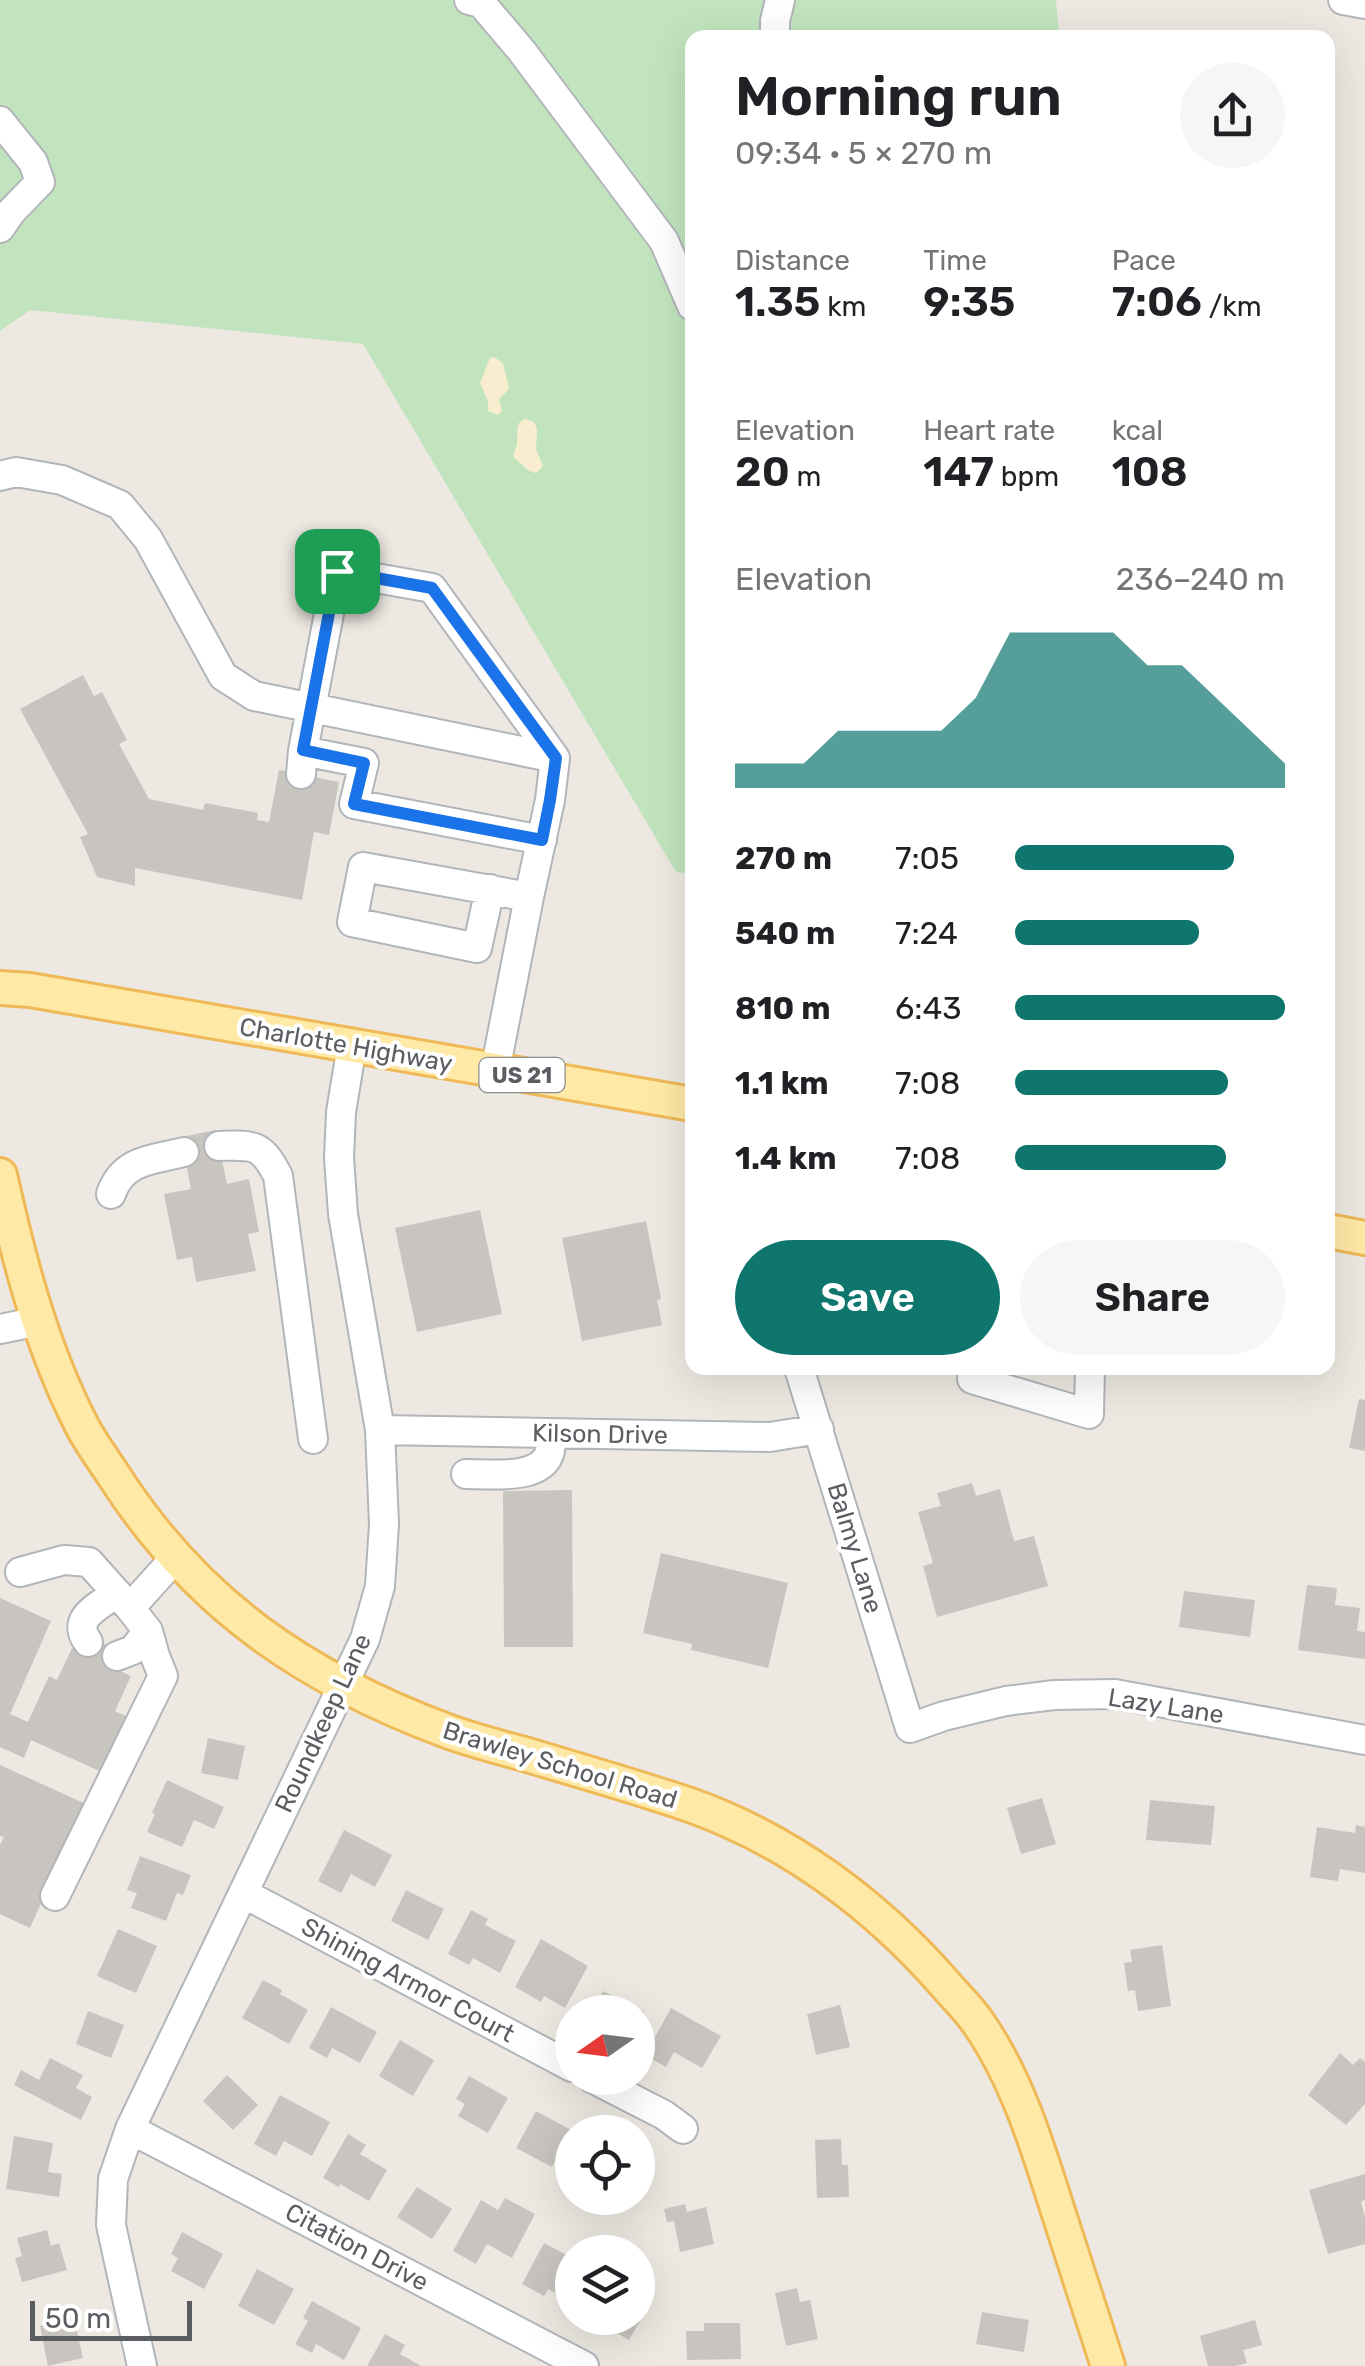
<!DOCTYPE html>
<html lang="en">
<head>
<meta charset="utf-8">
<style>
	body { margin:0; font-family:Rubik,sans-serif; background:#f6f6f6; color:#202124; height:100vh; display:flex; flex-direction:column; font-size:38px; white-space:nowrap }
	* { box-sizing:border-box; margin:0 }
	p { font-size:32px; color:#757577 }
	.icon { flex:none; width:55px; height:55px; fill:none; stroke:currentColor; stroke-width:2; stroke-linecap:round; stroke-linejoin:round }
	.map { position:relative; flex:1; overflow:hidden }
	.side { position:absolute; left:685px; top:30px; width:650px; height:1345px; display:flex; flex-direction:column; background:#fff; border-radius:20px; box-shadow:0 10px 40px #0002 }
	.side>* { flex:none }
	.needle { width:65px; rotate:256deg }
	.tools { position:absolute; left:555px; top:1995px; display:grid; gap:20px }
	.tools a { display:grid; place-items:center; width:100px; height:100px; border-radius:50%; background:#fff; box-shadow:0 10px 40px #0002; font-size:50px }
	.scale { position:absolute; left:30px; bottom:25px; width:162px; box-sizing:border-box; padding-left:10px; border:5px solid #5a5e62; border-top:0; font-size:28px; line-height:35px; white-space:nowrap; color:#5a5e62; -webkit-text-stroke:8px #fff; paint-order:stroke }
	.pin { position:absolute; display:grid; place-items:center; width:85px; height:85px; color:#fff; margin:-42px; border-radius:20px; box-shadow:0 5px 15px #0006 }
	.round { display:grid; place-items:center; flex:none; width:105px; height:105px; border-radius:52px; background:#f6f6f6 }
	.headline { display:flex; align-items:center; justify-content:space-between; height:170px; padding:0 50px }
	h1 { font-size:55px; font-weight:600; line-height:75px }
	.metrics { display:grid; grid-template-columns:repeat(3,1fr); gap:15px; height:170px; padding:10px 50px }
	.metrics div { display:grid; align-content:center }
	.metrics b { font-size:42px; font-weight:600 }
	.metrics small { font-size:28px; font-weight:400 }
	.metrics p { font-size:28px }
	.chart { height:280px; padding:20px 50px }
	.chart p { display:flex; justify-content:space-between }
	.chart svg { width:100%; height:180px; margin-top:10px; fill:#0f766e; opacity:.7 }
	.action { display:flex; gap:20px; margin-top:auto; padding:20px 50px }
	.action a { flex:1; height:115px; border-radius:60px; background:#0f766e; color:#fff; font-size:40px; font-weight:600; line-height:115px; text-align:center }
	.action a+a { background:#f6f6f6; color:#202124 }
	ul { padding:0 50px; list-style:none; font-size:32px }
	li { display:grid; grid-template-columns:160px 120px 1fr; align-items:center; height:75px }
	li i { height:25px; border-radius:12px; background:#0f766e }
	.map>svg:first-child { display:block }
	.green { fill:#c1e4be }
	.sand { fill:#f9edd0 }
	.building { fill:#c8c4bf }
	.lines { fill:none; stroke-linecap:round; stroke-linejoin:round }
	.minor-casing { stroke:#b2b5b9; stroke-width:32 }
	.major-casing { stroke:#efb958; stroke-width:38 }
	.minor { stroke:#fff; stroke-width:28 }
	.major { stroke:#fee9a6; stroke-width:32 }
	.route-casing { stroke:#fff; stroke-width:20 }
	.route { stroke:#1a73e8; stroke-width:12 }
	.labels { text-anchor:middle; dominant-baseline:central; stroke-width:8; stroke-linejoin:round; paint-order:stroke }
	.shield { fill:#fff; stroke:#8c8e91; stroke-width:2.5 }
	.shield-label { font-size:22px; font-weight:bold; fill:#5a5e62 }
	.street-label { font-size:25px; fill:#5a5e62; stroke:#fff }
</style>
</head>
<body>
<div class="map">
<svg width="1365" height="2366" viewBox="0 0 1365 2366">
	<rect width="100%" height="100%" fill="#ede9e2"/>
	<path class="green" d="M0,0h1056l3,37 -367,1v836l-16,-2 -313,-528 -333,-34 -30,21z"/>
	<path class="sand" d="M494,357l9,6 6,26 -10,10 3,12 -4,4 -10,-4v-10l-8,-18 10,-25z
		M525,419l9,3 3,7 -1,20 7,17 -7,7 -7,-2 -15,-13c-1,-7 2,-8 3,-14 1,-8 -1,-14 2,-21z"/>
	<path class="building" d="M83,675l11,21 8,-4 25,48 -8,4 30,55 54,11 2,-7 53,10 -1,7 12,2 10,-52 60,12 -10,53 -15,-3 -12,68 -167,-32v18l-38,-9 -17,-40 8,-3 -68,-125z
		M216,1130l11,54 22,-5 10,53 -11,2 8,37 -60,11 -4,-25 -15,3 -13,-66 27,-5 -10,-52z
		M480,1210l22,104 -85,18 -22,-104z
		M646,1221l15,78 -4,1 5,25 -80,16 -20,-103z
		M1359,1399l6,1v51l-16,-3z
		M972,1483l4,13 24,-7 14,52 20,-5 14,50 -111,31 -14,-51 10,-3 -15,-51 23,-6 -4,-13z
		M572,1490l1,157h-69l-1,-156z
		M661,1553l127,30 -20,85 -77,-18 1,-6 -49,-11z
		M1307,1585l30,3 -2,17 25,3 -3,23 8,1v27l-67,-9z
		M1184,1591l71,9 -5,37 -71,-10z
		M0,1598l51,23 -41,93 18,8 21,-46 8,4 15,-32 17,8 7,-16 24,11 -8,16 19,9 -16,35 18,8 -25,56 -77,-35 -7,18 -24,-11z
		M208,1738l37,8 -7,34 -37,-7z
		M0,1765l86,39 -56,124 -30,-14v-69l4,-8 -4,-1z
		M167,1780l57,27 -10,22 -20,-9 -12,27 -35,-15 8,-18 -3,-1z
		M1042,1798l14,46 -35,10 -14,-46z
		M1150,1800l65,6 -4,39 -65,-5z
		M1356,1825l9,2v46l-25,-4 -2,12 -28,-4 7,-50 38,6z
		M344,1830l48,25 -17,32 -24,-13 -10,19 -23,-12z
		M140,1856l51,19 -8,20 -6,-2 -11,28 -35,-13 6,-15 -10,-3z
		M406,1890l38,19 -16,31 -37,-19z
		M471,1910l17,9 -3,6 31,16 -16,32 -27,-15 -4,7 -21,-11z
		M118,1929l39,17 -21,47 -39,-17z
		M541,1939l47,27 -23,42 -21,-12 -3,6 -26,-15z
		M1162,1945l9,61 -33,5 -3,-21 -7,1 -4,-28 8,-1 -2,-12z
		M263,1980l19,10 -2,4 28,16 -19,34 -47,-26z
		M603,1991l41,21 -6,11v-11h-46z
		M840,2005l10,42 -34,8 -9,-41z
		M331,2007l46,25 -17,31 -28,-15 -5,10 -18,-10z
		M671,2008l50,28 -19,32 -28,-16 -8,15 -21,-12z
		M88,2011l36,14 -13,33 -35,-14z
		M400,2040l34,20 -21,36 -34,-20z
		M1340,2053l13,12 7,-7 5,4v42l-19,21 -38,-30z
		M50,2058l33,17 -7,13 16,9 -11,23 -67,-35 7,-15 18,10z
		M227,2075l31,30 -25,25 -30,-29z
		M469,2076l39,22 -20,35 -30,-17 7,-12 -9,-5z
		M280,2095l50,27 -18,34 -28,-15 -8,15 -22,-12z
		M536,2111l35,19 -19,37 -36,-19z
		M348,2134l18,11 -6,9 27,16 -18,31 -29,-17 -1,3 -16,-9z
		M14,2136l39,7 -5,29 14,2 -3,23 -53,-8z
		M841,2139l1,26h6l1,32 -32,1 -2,-58z
		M1365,2174v26l-4,2 4,15v27l-37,10 -19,-64z
		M417,2187l35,22 -20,30 -35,-22z
		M505,2198l30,16 -23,44 -25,-14 -11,20 -23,-13 28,-51 17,10z
		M685,2204l2,8 19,-5 8,37 -34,8 -6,-31 -7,1 -3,-13z
		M47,2230l4,16 8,-3 8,27 -45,12 -7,-24 7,-2 -5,-18z
		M182,2232l41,22 -19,35 -33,-18 7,-13 -7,-4z
		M544,2243l28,15v45l-24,-14 -4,7 -22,-12z
		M257,2269l37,20 -20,36 -36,-19z
		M797,2288l3,14 10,-2 8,39 -32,7 -11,-53z
		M312,2301l49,27 -17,32 -28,-16 -4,9 -17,-9 13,-23 -5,-3z
		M638,2304l9,5 -18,31 -40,-22h49z
		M982,2312l47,8 -5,32 -48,-8z
		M74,2318l9,40 -35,8 -8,-40z
		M1255,2320l7,25 -19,5 4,13 -12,3h-27l-8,-30z
		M704,2323h36l1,36 -54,1 -1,-29h18z
		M385,2334l20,11 -5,9 21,12h-54z"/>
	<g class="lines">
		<defs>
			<path id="minor" d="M469,0l12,3 40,47 143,191 28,65
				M1343,0l22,4
				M775,38v-17l5,-21
				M0,121l33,41 7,20 -29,30 -11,16
				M0,476l16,-4 46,8 58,25 28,34 75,137 31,20 301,62
				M303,751l61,12 -10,41 188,36
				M301,774l2,-23 34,-180 95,17 123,170 -5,42 -21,97 -34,174
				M490,889l-13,59 -125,-26 11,-55 166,30
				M219,1146c35,-1 42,-3 59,30l35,263
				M111,1194c12,-35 42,-34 73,-42
				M0,1329l39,-8
				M799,1368l111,360 34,-12 62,-15 48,-6 61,-1 250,46
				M973,1368l-1,11 117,35 1,-46
				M380,1430l390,7 49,-8
				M466,1474c23,0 77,7 84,-23 1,-6 0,-12 0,-17
				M20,1572l44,-12 25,2 41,46 46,-51
				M88,1642c-18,-24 11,-36 29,-49
				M117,1656l16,-6 15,-19
				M243,1893l329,174
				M55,1896l108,-220 -8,-20 -7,-25 -18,-23
				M592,2078l72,37 19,14
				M130,2129l454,237
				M142,2366l-31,-141 2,-46 17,-50 235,-490 15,-53 4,-62 -4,-94 -37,-216 -4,-56 2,-46 11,-66"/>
			<path id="major" d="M0,988l30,2 662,114
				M0,1175c19,85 41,171 81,249 9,18 22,35 33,52 83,129 191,202 333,255 27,10 56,17 84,25 53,16 106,31 159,49 99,35 186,100 255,179 11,13 24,25 34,40 38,55 58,121 78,184 17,53 34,105 51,158
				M1328,1231l37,7"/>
		</defs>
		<use href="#minor" class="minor-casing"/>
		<use href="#major" class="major-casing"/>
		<use href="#minor" class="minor"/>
		<use href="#major" class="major"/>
	</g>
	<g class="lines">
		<defs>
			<path id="route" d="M337,571l95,17 124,170 -6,42 -8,40 -188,-36 10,-41 -61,-13z"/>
		</defs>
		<use href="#route" class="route-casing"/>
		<use href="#route" class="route"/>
	</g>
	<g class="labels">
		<rect class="shield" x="479.5" y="1058" width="85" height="34" rx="8"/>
		<g class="shield-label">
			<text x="522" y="1075">US 21</text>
		</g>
		<g class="street-label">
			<text transform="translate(346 1045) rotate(10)">Charlotte Highway</text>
			<text transform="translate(600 1434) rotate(1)">Kilson Drive</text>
			<text transform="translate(855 1548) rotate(73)">Balmy Lane</text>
			<text transform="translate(1166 1706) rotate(9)">Lazy Lane</text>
			<text transform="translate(323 1723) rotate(-65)">Roundkeep Lane</text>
			<text transform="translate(560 1765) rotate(17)">Brawley School Road</text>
			<text transform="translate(408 1980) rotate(28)">Shining Armor Court</text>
			<text transform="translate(357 2247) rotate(28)">Citation Drive</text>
		</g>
	</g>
</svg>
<div class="tools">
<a><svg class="needle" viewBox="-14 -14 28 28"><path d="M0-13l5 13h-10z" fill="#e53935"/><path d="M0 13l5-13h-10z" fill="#757577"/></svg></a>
<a><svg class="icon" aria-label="locate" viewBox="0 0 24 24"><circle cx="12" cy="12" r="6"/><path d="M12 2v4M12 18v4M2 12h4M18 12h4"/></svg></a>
<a><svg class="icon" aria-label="layers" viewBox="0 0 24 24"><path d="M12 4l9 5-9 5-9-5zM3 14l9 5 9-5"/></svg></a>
</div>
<div class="scale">50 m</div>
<div class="pin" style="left:337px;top:571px;background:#1e9e55"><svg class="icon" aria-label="arrive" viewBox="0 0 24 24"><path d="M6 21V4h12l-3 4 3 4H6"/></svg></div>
<section class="side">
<div class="headline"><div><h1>Morning run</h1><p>09:34 · 5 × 270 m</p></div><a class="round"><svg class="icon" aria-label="share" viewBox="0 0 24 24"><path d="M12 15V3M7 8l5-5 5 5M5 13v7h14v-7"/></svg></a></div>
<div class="metrics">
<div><p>Distance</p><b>1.35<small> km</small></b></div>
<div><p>Time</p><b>9:35</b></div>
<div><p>Pace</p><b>7:06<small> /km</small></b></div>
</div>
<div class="metrics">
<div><p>Elevation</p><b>20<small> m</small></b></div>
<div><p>Heart rate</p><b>147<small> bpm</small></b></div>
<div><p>kcal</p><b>108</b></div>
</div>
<div class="chart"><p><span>Elevation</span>236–240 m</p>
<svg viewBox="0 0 160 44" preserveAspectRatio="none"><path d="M0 44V38L10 38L20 38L30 30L40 30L50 30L60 30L70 22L80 6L90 6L100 6L110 6L120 14L130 14L140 22L150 30L160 38V44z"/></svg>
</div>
<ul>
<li><b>270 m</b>7:05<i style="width:81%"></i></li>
<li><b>540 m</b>7:24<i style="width:68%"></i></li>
<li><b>810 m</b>6:43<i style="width:100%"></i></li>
<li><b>1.1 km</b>7:08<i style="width:79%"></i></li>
<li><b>1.4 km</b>7:08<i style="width:78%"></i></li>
</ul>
<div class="action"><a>Save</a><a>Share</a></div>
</section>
</div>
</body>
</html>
